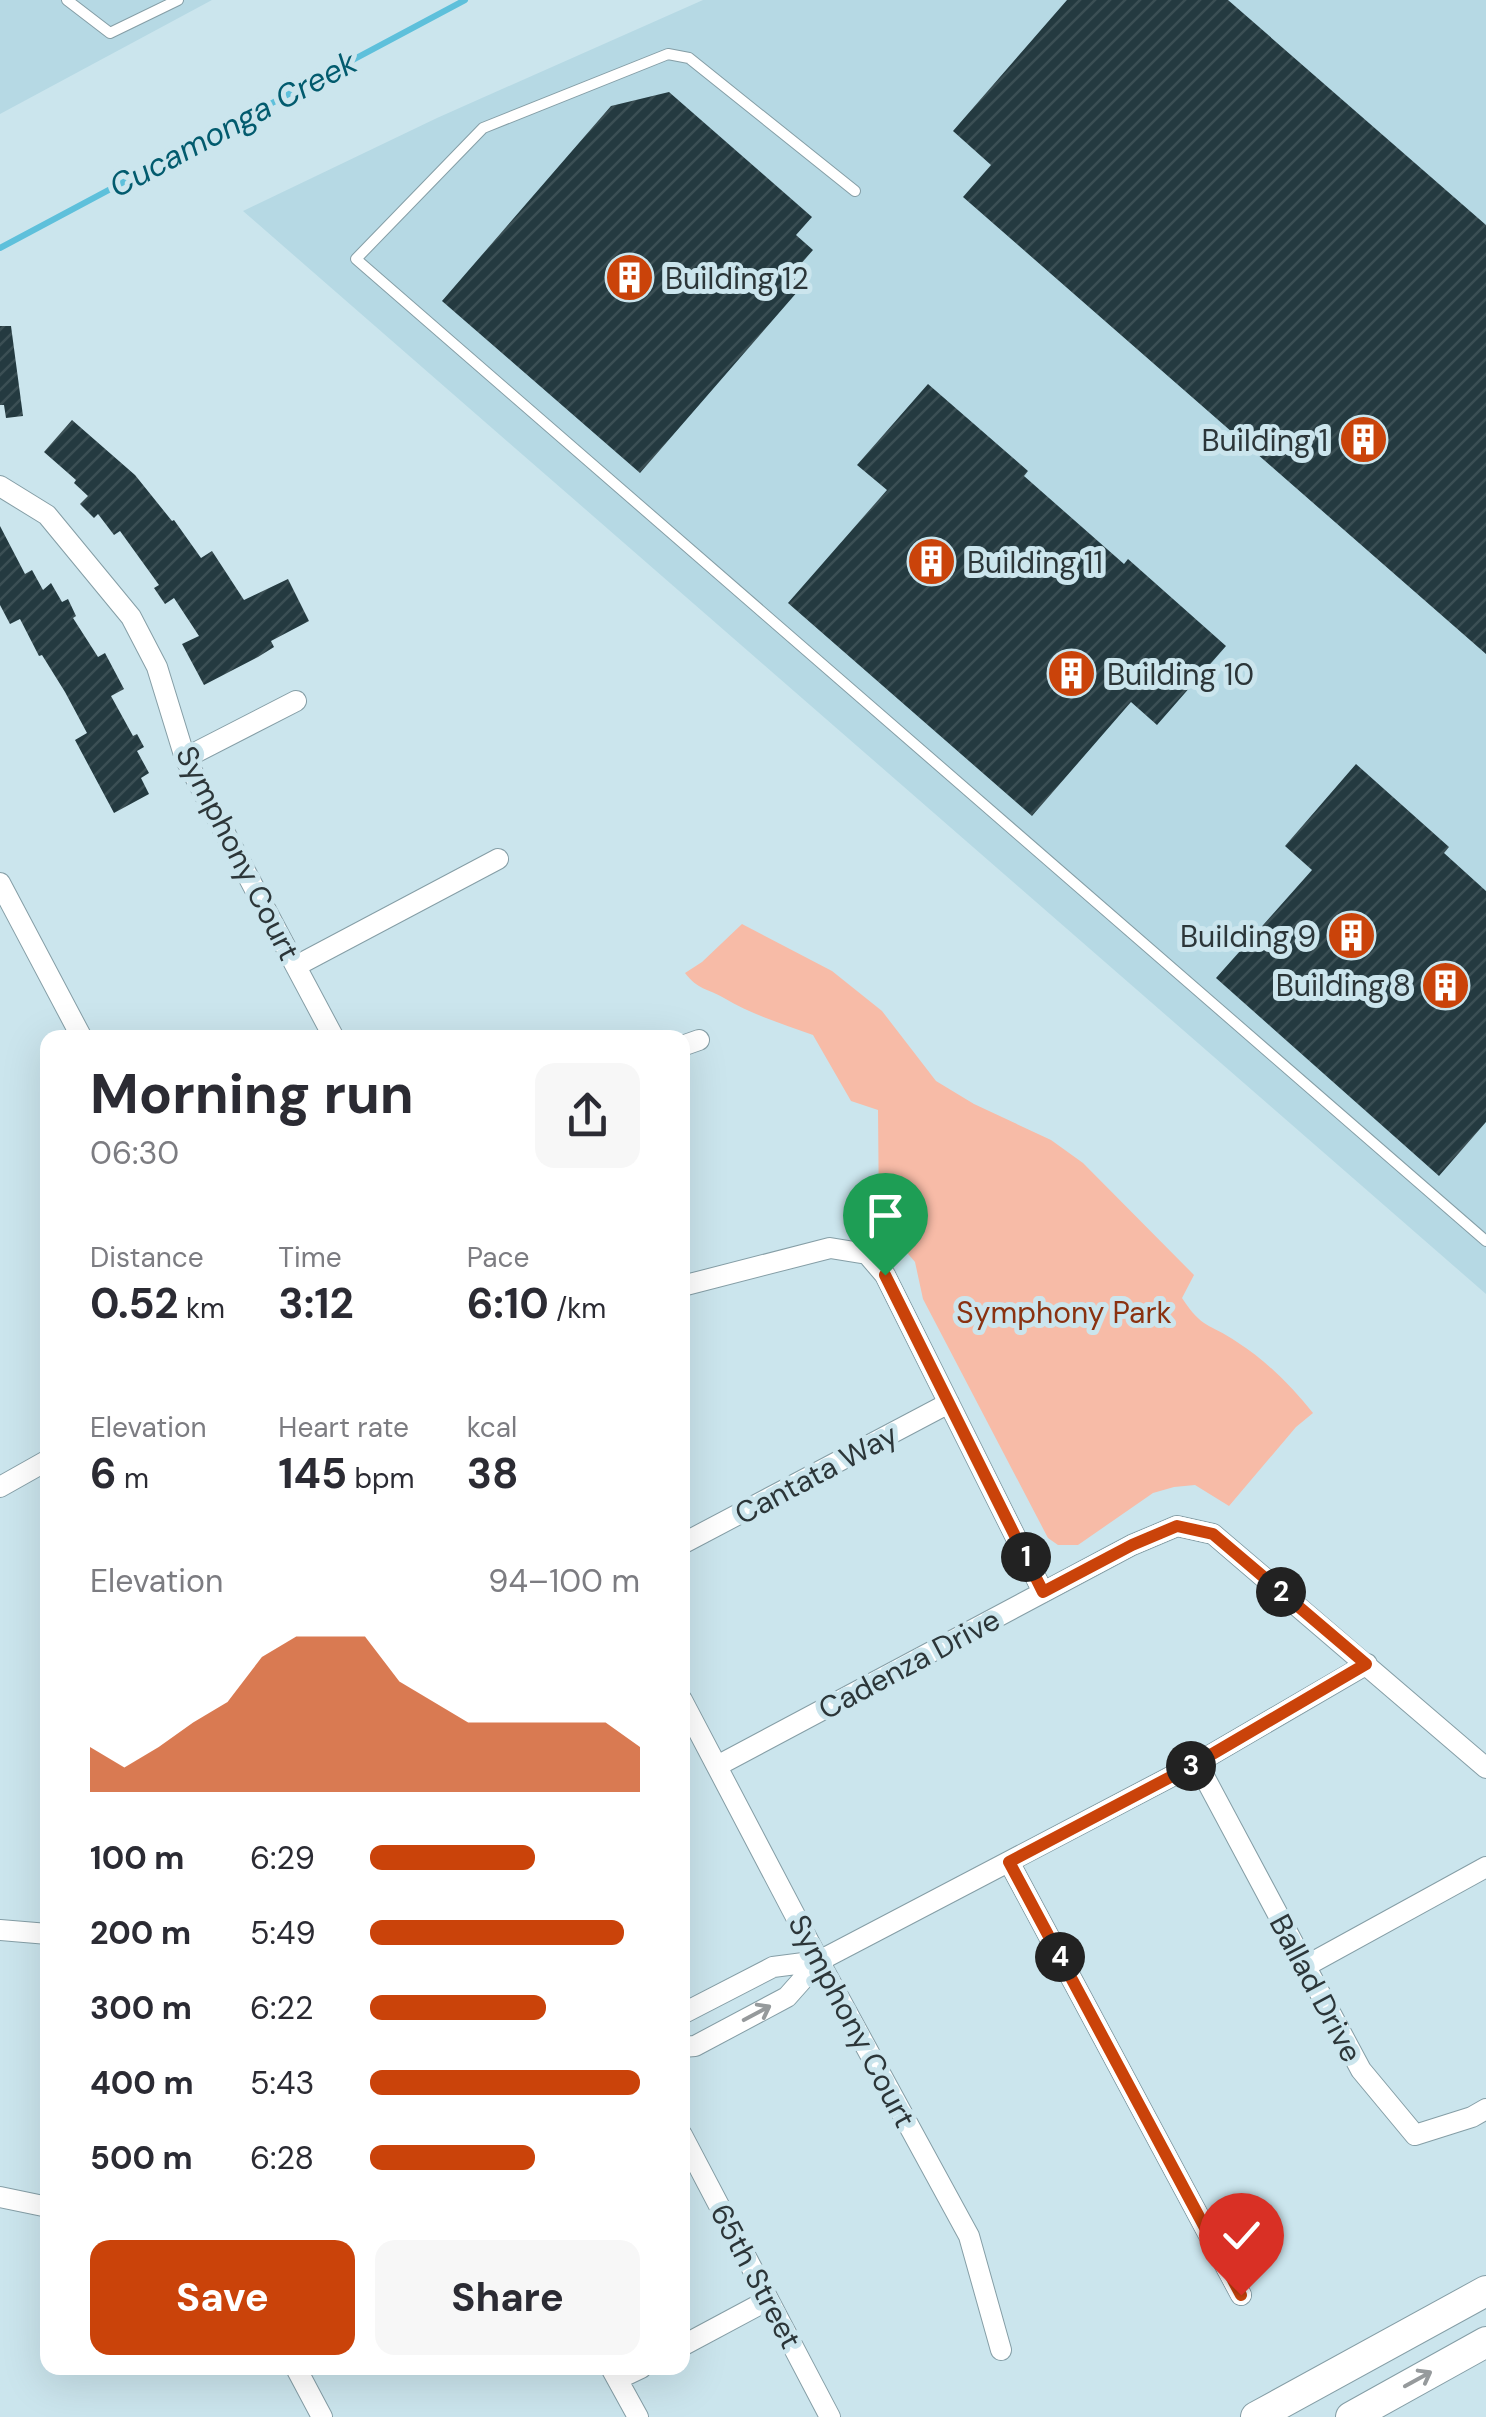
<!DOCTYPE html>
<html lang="en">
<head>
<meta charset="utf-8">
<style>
	body { margin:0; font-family:"DM Sans",sans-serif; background:#f7f7f7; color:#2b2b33; height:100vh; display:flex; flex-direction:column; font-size:38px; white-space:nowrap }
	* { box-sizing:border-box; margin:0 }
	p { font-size:32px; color:#7c7c81 }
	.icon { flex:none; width:55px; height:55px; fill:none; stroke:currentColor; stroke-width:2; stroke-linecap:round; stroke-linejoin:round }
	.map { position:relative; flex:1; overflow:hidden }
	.sheet { position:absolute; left:40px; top:1030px; width:650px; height:1345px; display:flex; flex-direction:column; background:#fff; border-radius:20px; box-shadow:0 10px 40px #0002 }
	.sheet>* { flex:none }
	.pin { position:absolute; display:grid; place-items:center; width:85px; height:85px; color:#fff; margin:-102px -42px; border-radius:50% 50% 50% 0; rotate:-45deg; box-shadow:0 0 10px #0007 }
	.pin .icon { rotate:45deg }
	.km { position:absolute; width:50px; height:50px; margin:-25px; border-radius:50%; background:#222; color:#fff; font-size:28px; line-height:50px; text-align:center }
	.round { display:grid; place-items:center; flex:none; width:105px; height:105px; border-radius:20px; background:#f7f7f7 }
	.headline { display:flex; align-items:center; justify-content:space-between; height:170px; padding:0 50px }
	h1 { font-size:55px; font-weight:700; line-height:75px }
	.stats { display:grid; grid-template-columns:repeat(3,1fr); gap:15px; height:170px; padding:10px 50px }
	.stats div { display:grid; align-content:center }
	.stats b { font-size:42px; font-weight:700 }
	.stats small { font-size:28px; font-weight:400 }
	.stats p { font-size:28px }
	.chart { height:280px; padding:20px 50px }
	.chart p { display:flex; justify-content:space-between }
	.chart svg { width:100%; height:180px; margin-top:10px; fill:#ca430a; opacity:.7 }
	.cta { display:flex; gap:20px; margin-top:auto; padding:20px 50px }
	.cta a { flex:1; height:115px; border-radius:20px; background:#ca430a; color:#fff; font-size:40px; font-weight:700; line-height:115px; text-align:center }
	.cta a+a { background:#f7f7f7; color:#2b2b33 }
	ul { padding:0 50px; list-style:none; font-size:32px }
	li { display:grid; grid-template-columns:160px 120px 1fr; align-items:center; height:75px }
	li i { height:25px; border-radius:12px; background:#ca430a }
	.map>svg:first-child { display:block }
	.built { fill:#b6d9e4 }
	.green { fill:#f7bba7 }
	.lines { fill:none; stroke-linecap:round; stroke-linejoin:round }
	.stream { stroke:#5ec0db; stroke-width:6 }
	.building { fill:url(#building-hatch) }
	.lane-casing { stroke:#859ea6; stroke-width:12 }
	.street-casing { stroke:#859ea6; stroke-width:22 }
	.primary-casing { stroke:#859ea6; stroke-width:32 }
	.lane { stroke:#fff; stroke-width:10 }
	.street { stroke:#fff; stroke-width:20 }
	.primary { stroke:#fff; stroke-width:30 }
	.oneway { stroke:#969a9c }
	.route-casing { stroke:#fff; stroke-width:20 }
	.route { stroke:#ca430a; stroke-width:12 }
	.labels { text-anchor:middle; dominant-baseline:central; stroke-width:10; stroke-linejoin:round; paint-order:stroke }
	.poi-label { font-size:30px; fill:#2c3639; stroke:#cbe5ed; text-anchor:start }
	.street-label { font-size:30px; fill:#2c3639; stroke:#cbe5ed }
	.park-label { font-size:30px; fill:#8a3110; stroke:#cbe5ed }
	.water-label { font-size:32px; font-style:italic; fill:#025b6e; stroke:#cbe5ed }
</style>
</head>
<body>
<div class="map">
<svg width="1486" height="2417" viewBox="0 0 1486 2417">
	<defs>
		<pattern id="building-hatch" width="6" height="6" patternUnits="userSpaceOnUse" patternTransform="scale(2.5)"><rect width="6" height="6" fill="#243a40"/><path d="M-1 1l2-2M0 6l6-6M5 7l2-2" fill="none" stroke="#3b4f54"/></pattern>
	</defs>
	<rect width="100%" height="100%" fill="#cbe5ed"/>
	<path class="built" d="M0,0h212l-212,114z
		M703,0h783v1294l-1243,-1083 194,-93z"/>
	<path class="green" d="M742,924l90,47 50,40 54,70 38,23 77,36 32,23 111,112 -12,23c21,32 26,24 55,44 30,19 54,44 76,71l-17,14 -67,79 -34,-21 -21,2 -21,6 -75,52h-20l-10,-7 -125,-239 -8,-37 -36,-42 -1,-110 -27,-9 -38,-66c-30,-11 -61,-20 -89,-37 -17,-10 -26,-8 -39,-25l17,-11z"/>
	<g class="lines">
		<path class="stream" d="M0,248l465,-248"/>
	</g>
	<path class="building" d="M1067,0h161l258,225v429l-523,-457 28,-32 -38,-34z
		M669,92l143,125 -16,18 17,15 -20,23 12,10 -165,190 -198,-172 169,-195z
		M0,326h11l12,90 -17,2 -2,-13h-4z
		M928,384l100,87 -4,5 100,88 4,-5 98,87 -69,79 -26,-23 -99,114 -244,-213 99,-113 -30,-25z
		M72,420l63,55 37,46 2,-1 27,38 11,-7 32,49 44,-21 21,42 -38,20 3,6 -16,10 -54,28 -22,-41 17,-8 -25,-38 -9,6 -11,-16 5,-3 -39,-54 -6,4 -16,-21 -4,4 -14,-14 8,-8 -14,-13 2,-3 -32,-28z
		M0,526l25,48 7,-4 11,20 8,-7 11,19 6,-3 8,17 -3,2 25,39 7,-4 19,36 -13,7 22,40 4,-2 7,13 -7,4 12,22 -8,5 8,16 -35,19 -39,-73 12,-7 -22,-41 -23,-37 -3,1 -19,-37 -10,5 -10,-19z
		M1356,764l93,83 -5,6 42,38v231l-47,54 -223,-198 96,-108 -27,-24z"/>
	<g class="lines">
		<defs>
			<path id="lane" d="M67,0l43,33 68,-33
				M855,191l-166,-133 -21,-4 -185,74 -127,131 1130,982"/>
			<path id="street" d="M0,486l47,29 84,102 26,50 28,91 149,280
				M185,758l111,-57
				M0,883l82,155
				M296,966l202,-107
				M682,1046l17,-6
				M682,1286l148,-38 37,6 18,21 158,317
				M0,1487l48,-27
				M682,1544l267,-141
				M682,1700l137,261 150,275 32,114
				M1197,1763l164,307 54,65 57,-18 14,-8
				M717,1766l415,-221 45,-19 36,8 273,234
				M1009,1862l232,433
				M0,1930l48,4
				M1304,1967l182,-100
				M682,2014l91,-47 46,-6 378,-198 170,-99
				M682,2047l13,-1 92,-49 32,-36
				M682,2135l148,282
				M0,2197l48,10
				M682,2346l86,-46
				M296,2368l26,49
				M611,2368l27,49
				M618,2379l23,-11"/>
			<path id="primary" d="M1256,2417l230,-126
				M1351,2417l135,-75"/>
		</defs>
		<use href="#lane" class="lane-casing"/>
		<use href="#street" class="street-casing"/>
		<use href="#primary" class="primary-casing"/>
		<use href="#lane" class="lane"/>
		<use href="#street" class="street"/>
		<use href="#primary" class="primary"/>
	</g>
	<defs><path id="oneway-shaft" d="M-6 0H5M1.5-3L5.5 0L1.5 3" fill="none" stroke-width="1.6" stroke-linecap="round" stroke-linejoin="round" transform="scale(2.5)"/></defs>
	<g class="oneway">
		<use href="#oneway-shaft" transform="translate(757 2013) rotate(-28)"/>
		<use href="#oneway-shaft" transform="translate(1418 2379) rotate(-29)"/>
	</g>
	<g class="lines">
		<defs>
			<path id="route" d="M885,1275l158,317 89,-47 45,-19 36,8 153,130 -169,99 -188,99 232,433"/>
		</defs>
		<use href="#route" class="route-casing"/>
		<use href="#route" class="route"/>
	</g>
	<defs>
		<symbol id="building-disc" viewBox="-11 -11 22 22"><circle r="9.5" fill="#ca430a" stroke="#cbe5ed"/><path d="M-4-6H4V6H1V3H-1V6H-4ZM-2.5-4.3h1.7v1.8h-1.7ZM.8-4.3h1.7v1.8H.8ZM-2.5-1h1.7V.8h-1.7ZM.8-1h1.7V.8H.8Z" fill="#fff"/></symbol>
	</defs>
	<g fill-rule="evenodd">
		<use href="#building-disc" x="602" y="250" width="55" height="55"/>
		<use href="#building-disc" x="1336" y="412" width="55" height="55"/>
		<use href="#building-disc" x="904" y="534" width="55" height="55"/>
		<use href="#building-disc" x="1044" y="646" width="55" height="55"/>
		<use href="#building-disc" x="1324" y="908" width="55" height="55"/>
		<use href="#building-disc" x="1418" y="958" width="55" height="55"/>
	</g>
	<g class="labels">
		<g class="poi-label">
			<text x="665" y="278">Building 12</text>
			<text x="1328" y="440" text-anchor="end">Building 1</text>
			<text x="967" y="562">Building 11</text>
			<text x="1107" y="674">Building 10</text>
			<text x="1316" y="936" text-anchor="end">Building 9</text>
			<text x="1411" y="985" text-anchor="end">Building 8</text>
		</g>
		<g class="street-label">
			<text transform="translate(238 853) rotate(63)">Symphony Court</text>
			<text transform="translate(816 1474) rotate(-28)">Cantata Way</text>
			<text transform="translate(909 1664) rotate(-28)">Cadenza Drive</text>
			<text transform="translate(1316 1988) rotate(62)">Ballad Drive</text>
			<text transform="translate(852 2021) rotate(62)">Symphony Court</text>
			<text transform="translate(756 2276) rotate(62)">65th Street</text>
		</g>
		<g class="park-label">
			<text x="1064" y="1312">Symphony Park</text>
		</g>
		<g class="water-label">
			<text transform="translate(233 124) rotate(-28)">Cucamonga Creek</text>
		</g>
	</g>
</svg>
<div class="pin" style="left:885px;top:1275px;background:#1e9e55"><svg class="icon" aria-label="arrive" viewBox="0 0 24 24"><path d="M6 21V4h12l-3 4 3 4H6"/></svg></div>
<div class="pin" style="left:1241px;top:2295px;background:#d93025"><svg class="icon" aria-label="check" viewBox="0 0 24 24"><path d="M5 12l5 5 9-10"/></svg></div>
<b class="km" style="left:1026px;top:1557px">1</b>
<b class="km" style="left:1281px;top:1592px">2</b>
<b class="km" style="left:1191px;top:1766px">3</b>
<b class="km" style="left:1060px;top:1957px">4</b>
<section class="sheet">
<div class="headline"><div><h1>Morning run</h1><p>06:30</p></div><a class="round"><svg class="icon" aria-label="share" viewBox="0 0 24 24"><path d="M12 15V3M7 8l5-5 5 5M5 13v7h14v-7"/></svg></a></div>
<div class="stats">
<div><p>Distance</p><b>0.52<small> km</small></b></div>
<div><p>Time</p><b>3:12</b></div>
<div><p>Pace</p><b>6:10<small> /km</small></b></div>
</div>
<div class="stats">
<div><p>Elevation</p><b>6<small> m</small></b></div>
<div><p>Heart rate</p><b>145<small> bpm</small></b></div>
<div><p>kcal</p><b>38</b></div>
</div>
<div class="chart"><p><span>Elevation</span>94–100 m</p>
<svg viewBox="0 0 160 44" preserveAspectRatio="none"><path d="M0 44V33L10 38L20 33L30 27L40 22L50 11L60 6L70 6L80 6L90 17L100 22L110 27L120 27L130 27L140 27L150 27L160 33V44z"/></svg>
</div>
<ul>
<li><b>100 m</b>6:29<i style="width:61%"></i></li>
<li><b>200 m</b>5:49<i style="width:94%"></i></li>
<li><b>300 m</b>6:22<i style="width:65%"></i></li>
<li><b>400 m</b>5:43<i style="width:100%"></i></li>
<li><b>500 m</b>6:28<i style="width:61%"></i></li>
</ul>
<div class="cta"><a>Save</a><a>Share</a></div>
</section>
</div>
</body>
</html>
